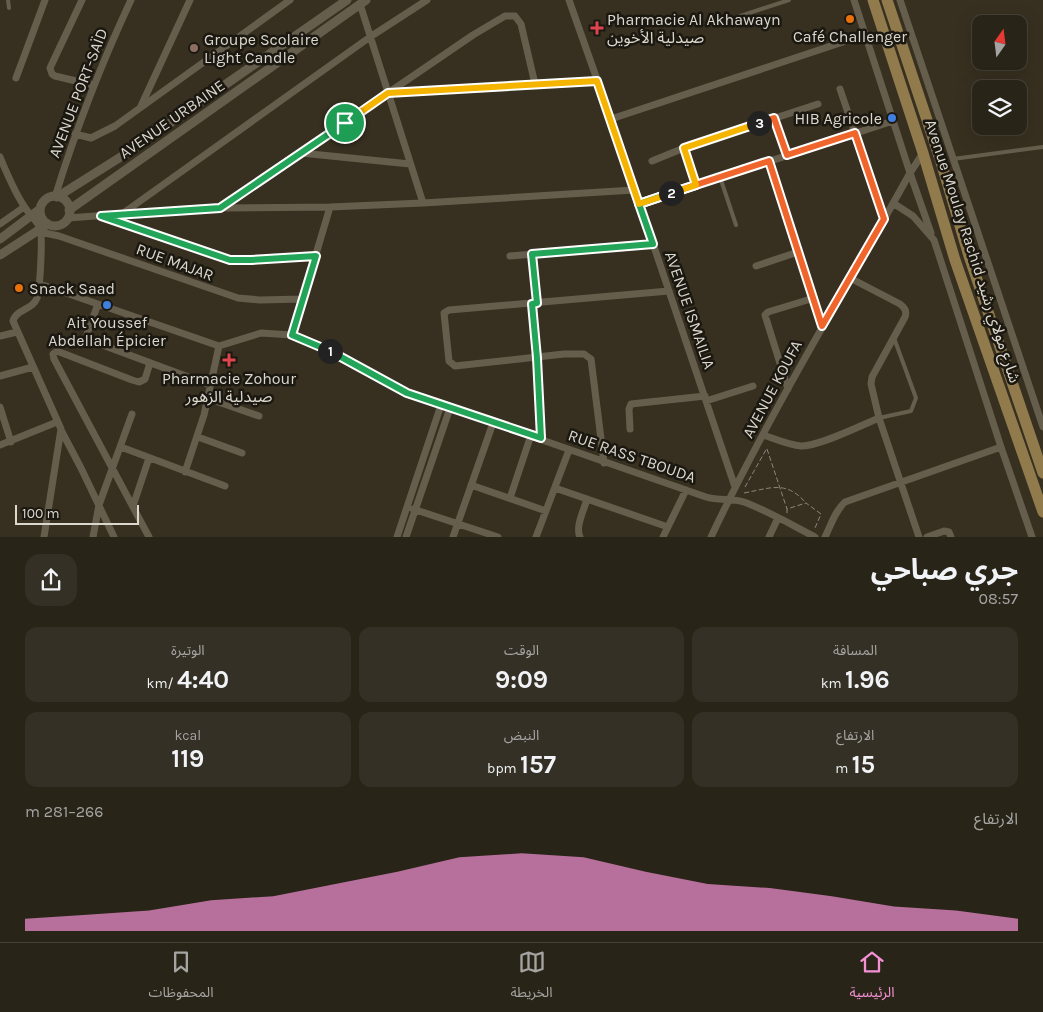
<!DOCTYPE html>
<html lang="ar">
<head>
<meta charset="utf-8">
<style>
	body { margin:0; font-family:Karla,"Noto Sans Arabic",sans-serif; background:#353025; color:#f1f3f6; direction:rtl; height:100vh; display:flex; flex-direction:column; font-size:19px; white-space:nowrap }
	* { box-sizing:border-box; margin:0 }
	p { font-size:16px; color:#a5a4a2 }
	.icon { flex:none; width:28px; height:28px; fill:none; stroke:currentColor; stroke-width:2; stroke-linecap:round; stroke-linejoin:round }
	.map { position:relative; height:537px; overflow:hidden; direction:ltr }
	.sheet { display:flex; flex-direction:column; background:#292418; flex:1 }
	.sheet>* { flex:none }
	.needle { width:32px; rotate:14deg }
	.controls { position:absolute; left:972px; top:15px; display:grid; gap:10px }
	.controls a { display:grid; place-items:center; width:55px; height:55px; border-radius:10px; background:#292418; box-shadow:0 5px 20px #0002,0 0 0 1px #454137; font-size:25px }
	.scale { position:absolute; left:15px; bottom:12px; width:124px; box-sizing:border-box; padding-left:5px; border:2px solid #dbd7cd; border-top:0; font-size:14px; line-height:18px; white-space:nowrap; color:#dbd7cd; -webkit-text-stroke:4px #1b1811; paint-order:stroke }
	.pin { position:absolute; display:grid; place-items:center; width:42px; height:42px; color:#fff; margin:-21px; border:2px solid #fff; border-radius:50%; box-shadow:0 1px 5px #0007 }
	.km { position:absolute; width:25px; height:25px; margin:-12px; border-radius:50%; background:#222; color:#fff; font-size:14px; line-height:25px; text-align:center }
	.round { display:grid; place-items:center; flex:none; width:52px; height:52px; border-radius:15px; background:#353025 }
	.headline { display:flex; align-items:center; justify-content:space-between; height:85px; padding:0 25px }
	h1 { font-size:28px; font-weight:700; line-height:38px }
	.metrics { display:grid; grid-template-columns:repeat(3,1fr); gap:8px; height:85px; padding:5px 25px }
	.metrics div { display:grid; align-content:center; border-radius:12px; background:#353025; text-align:center }
	.metrics b { font-size:25px; font-weight:700 }
	.metrics small { font-size:14px; font-weight:400 }
	.metrics p { font-size:14px }
	.chart { height:140px; padding:10px 25px }
	.chart p { display:flex; justify-content:space-between }
	.chart svg { width:100%; height:90px; margin-top:5px; fill:#f491d4; opacity:.7 }
	.tab-bar { display:flex; justify-content:space-around; align-items:center; height:70px; border-top:1px solid #454137; background:#292418; font-size:14px; color:#a5a4a2 }
	.tab-bar a { display:grid; justify-items:center; gap:2px }
	.tab-bar .selected { color:#f491d4 }
	.map>svg:first-child { display:block }
	.lines { fill:none; stroke-linecap:round; stroke-linejoin:round }
	.path { stroke:#8c8679; stroke-width:1; stroke-dasharray:5 2.5; stroke-linecap:butt }
	.service { stroke:#665e4d; stroke-width:4 }
	.minor { stroke:#665e4d; stroke-width:7 }
	.tertiary { stroke:#665e4d; stroke-width:9 }
	.primary { stroke:#917b4d; stroke-width:11 }
	.split-1-casing { stroke:#fff; stroke-width:10 }
	.split-2-casing { stroke:#fff; stroke-width:10 }
	.split-3-casing { stroke:#fff; stroke-width:10 }
	.split-4-casing { stroke:#fff; stroke-width:10 }
	.split-1 { stroke:#22a559; stroke-width:6 }
	.split-2 { stroke:#22a559; stroke-width:6 }
	.split-3 { stroke:#f0652b; stroke-width:6 }
	.split-4 { stroke:#f5b400; stroke-width:6 }
	.food-dot { fill:#e8710a; stroke:#1b1811; stroke-width:2 }
	.health-dot { fill:#e0444e; stroke:#1b1811; stroke-width:2 }
	.education-dot { fill:#8d6e63; stroke:#1b1811; stroke-width:2 }
	.shop-dot { fill:#3f7fe0; stroke:#1b1811; stroke-width:2 }
	.labels { text-anchor:middle; dominant-baseline:central; stroke-width:5; stroke-linejoin:round; paint-order:stroke }
	.poi-label { font-size:16px; fill:#dbd7cd; stroke:#1b1811; text-anchor:start }
	.street-label { font-size:16px; fill:#dbd7cd; stroke:#1b1811 }
</style>
</head>
<body>
<div class="map">
<svg width="1043" height="537" viewBox="0 0 1043 537">
	<rect width="100%" height="100%" fill="#373020"/>
	<g class="lines">
		<path class="path" d="M767,449l20,60
			M745,487l22,-39
			M744,493c27,-5 42,-13 62,10
			M787,513v-4l19,-6 15,11 -6,14"/>
		<path class="service" d="M8,0l1,8
			M719,23l70,-23
			M953,159l90,-12
			M720,177l16,48
			M879,418l32,-7 5,-13 -22,-60"/>
		<path class="minor" d="M82,0l-32,68 2,6 3,2 38,9
			M569,0l42,119 124,368
			M854,0l56,173 21,60
			M900,0l143,427
			M360,4l63,199
			M16,78l29,-78
			M840,89l44,130
			M388,93l209,-12
			M141,106l49,-106
			M774,118l13,37
			M611,119l253,-84
			M75,134l16,4 24,-12 175,-126
			M684,148l12,37
			M301,153l109,11
			M0,157c7,17 14,34 24,49 4,7 13,15 16,22 3,8 0,62 -3,70 -4,12 -21,11 -24,23l48,108 -17,108
			M652,161l32,-13 134,-44
			M769,161l53,164
			M55,197c21,-68 46,-133 76,-197
			M893,203l20,13 21,24 67,207 31,90
			M639,204l254,-83
			M221,207l252,-172 32,-19h10l6,8 14,60
			M122,214l98,-6 110,-1 93,-4 211,-13
			M104,217l126,43 86,-4
			M68,218l54,-4 248,-177 57,-37
			M0,224l24,-17
			M40,232l19,4 179,62 22,2 43,-1
			M532,254l5,49
			M510,256l143,-12
			M756,266l42,-14
			M850,278l50,26c5,4 7,7 5,13l-33,60 -1,7 8,34 40,119
			M40,284l179,62 42,-13 31,2 36,15 79,43 299,104c13,4 26,1 38,5 24,9 48,23 71,35
			M98,304l-11,30 2,6 121,45
			M532,304l5,54 4,80
			M292,335l38,-128
			M0,336l17,-4
			M0,376l33,-9
			M788,389l-23,-74 3,-3 46,-14
			M207,398l52,18
			M706,401l47,-15
			M0,407l11,35
			M630,429l-1,-20 2,-5 74,-8
			M61,430l20,38 33,69
			M763,435c13,4 25,10 38,11 17,1 61,-21 78,-28
			M198,437l44,16
			M0,445l57,-23
			M121,447l104,39
			M604,463l-13,-104 -7,-5h-20l-109,12 -6,-5 -5,-48 5,-3 220,-19
			M185,472l19,-57 15,-69
			M471,485l75,26
			M555,488l113,39
			M510,498l21,-63
			M133,506l16,-48
			M413,509l85,28
			M93,537l6,-32 33,-91
			M149,537l-95,-178 -1,-5 4,-3 75,29 7,2 6,-3 5,-16
			M397,537l44,-132
			M406,537l44,-129
			M453,537l40,-114
			M536,537l33,-87
			M580,537c-5,-10 4,-27 7,-38
			M663,537l23,-47
			M711,537c59,-125 132,-243 199,-364l13,-20
			M769,537l9,-19
			M825,537c6,-12 10,-26 20,-35l156,-55
			M927,537l17,-6 5,1 2,5"/>
		<path class="tertiary" d="M40 211a15 15 0 1 1 30 0a15 15 0 1 1-30 0Z
			M57,197l70,-44 220,-153
			M69,210l297,-210
			M0,239l40,-30
			M0,255l48,-31"/>
		<path class="primary" d="M873,0l50,153 32,107 88,252
			M887,0l54,162 28,94 74,217"/>
	</g>
	<g class="lines">
		<defs>
			<path id="split-1" d="M330,351l-38,-16 24,-79 -65,4h-21l-129,-44 119,-8 125,-85"/>
			<path id="split-2" d="M330,351l77,42 134,45 -4,-80 -5,-54 5,-1 -5,-49 121,-10 -14,-40 32,-11"/>
			<path id="split-3" d="M671,193l98,-32 53,165 62,-107 -29,-86 -68,22 -13,-37 -15,5"/>
			<path id="split-4" d="M345,123l43,-30 209,-12 42,123 57,-19 -12,-37 75,-25"/>
		</defs>
		<use href="#split-1" class="split-1-casing"/>
		<use href="#split-2" class="split-2-casing"/>
		<use href="#split-3" class="split-3-casing"/>
		<use href="#split-4" class="split-4-casing"/>
		<use href="#split-1" class="split-1"/>
		<use href="#split-2" class="split-2"/>
		<use href="#split-3" class="split-3"/>
		<use href="#split-4" class="split-4"/>
	</g>
	<g class="food-dot">
		<circle cx="850" cy="19" r="5"/>
		<circle cx="19" cy="288" r="5"/>
	</g>
	<g class="health-dot">
		<path d="M594.5 20.5h5v5h5v5h-5v5h-5v-5h-5v-5h5z"/>
		<path d="M226.5 352.5h5v5h5v5h-5v5h-5v-5h-5v-5h5z"/>
	</g>
	<circle class="education-dot" cx="194" cy="48" r="5"/>
	<g class="shop-dot">
		<circle cx="892" cy="118" r="5"/>
		<circle cx="107" cy="305" r="5"/>
	</g>
	<g class="labels">
		<g class="poi-label">
			<text x="607" y="19">Pharmacie Al Akhawayn<tspan x="607" dy="18">صيدلية الأخوين</tspan></text>
			<text x="850" y="36" text-anchor="middle">Café Challenger</text>
			<text x="204" y="39">Groupe Scolaire<tspan x="204" dy="18">Light Candle</tspan></text>
			<text x="882" y="118" text-anchor="end">HIB Agricole</text>
			<text x="29" y="288">Snack Saad</text>
			<text x="107" y="322" text-anchor="middle">Ait Youssef<tspan x="107" dy="18">Abdellah Épicier</tspan></text>
			<text x="229" y="378" text-anchor="middle">Pharmacie Zohour<tspan x="229" dy="18">صيدلية الزهور</tspan></text>
		</g>
		<g class="street-label">
			<text transform="translate(78 93) rotate(-69)">AVENUE PORT-SAÏD</text>
			<text transform="translate(172 119) rotate(-35)">AVENUE URBAINE</text>
			<text transform="translate(973 251) rotate(72)">Avenue Moulay Rachid شارع مولاي رشيد</text>
			<text transform="translate(175 262) rotate(20)">RUE MAJAR</text>
			<text transform="translate(690 310) rotate(71)">AVENUE ISMAILIA</text>
			<text transform="translate(772 389) rotate(-62)">AVENUE KOUFA</text>
			<text transform="translate(632 456) rotate(19)">RUE RASS TBOUDA</text>
		</g>
	</g>
</svg>
<div class="controls">
<a><svg class="needle" viewBox="-14 -14 28 28"><path d="M0-13l5 13h-10z" fill="#e53935"/><path d="M0 13l5-13h-10z" fill="#a5a4a2"/></svg></a>
<a><svg class="icon" aria-label="layers" viewBox="0 0 24 24"><path d="M12 4l9 5-9 5-9-5zM3 14l9 5 9-5"/></svg></a>
</div>
<div class="scale">100 m</div>
<div class="pin" style="left:345px;top:123px;background:#1e9e55"><svg class="icon" aria-label="arrive" viewBox="0 0 24 24"><path d="M6 21V4h12l-3 4 3 4H6"/></svg></div>
<b class="km" style="left:330px;top:351px">1</b>
<b class="km" style="left:671px;top:193px">2</b>
<b class="km" style="left:759px;top:123px">3</b>
</div>
<section class="sheet">
<div class="headline"><div><h1>جري صباحي</h1><p>08:57</p></div><a class="round"><svg class="icon" aria-label="share" viewBox="0 0 24 24"><path d="M12 15V3M7 8l5-5 5 5M5 13v7h14v-7"/></svg></a></div>
<div class="metrics">
<div><p>المسافة</p><b>1.96<small> km</small></b></div>
<div><p>الوقت</p><b>9:09</b></div>
<div><p>الوتيرة</p><b>4:40<small> /km</small></b></div>
</div>
<div class="metrics">
<div><p>الارتفاع</p><b>15<small> m</small></b></div>
<div><p>النبض</p><b>157<small> bpm</small></b></div>
<div><p>kcal</p><b>119</b></div>
</div>
<div class="chart"><p><span>الارتفاع</span>266–281 m</p>
<svg viewBox="0 0 160 44" preserveAspectRatio="none"><path d="M0 44V38L10 36L20 34L30 29L40 27L50 21L60 15L70 8L80 6L90 8L100 15L110 21L120 23L130 27L140 32L150 34L160 38V44z"/></svg>
</div>
</section>
<nav class="tab-bar">
<a class="selected"><svg class="icon" aria-label="home" viewBox="0 0 24 24"><path d="M3 11l9-7 9 7M6 9v11h12V9"/></svg>الرئيسية</a>
<a><svg class="icon" aria-label="map" viewBox="0 0 24 24"><path d="M3 6l6-2 6 2 6-2v14l-6 2-6-2-6 2zM9 4v14M15 6v14"/></svg>الخريطة</a>
<a><svg class="icon" aria-label="saved" viewBox="0 0 24 24"><path d="M7 4h10v16l-5-4-5 4z"/></svg>المحفوظات</a>
</nav>
</body>
</html>
